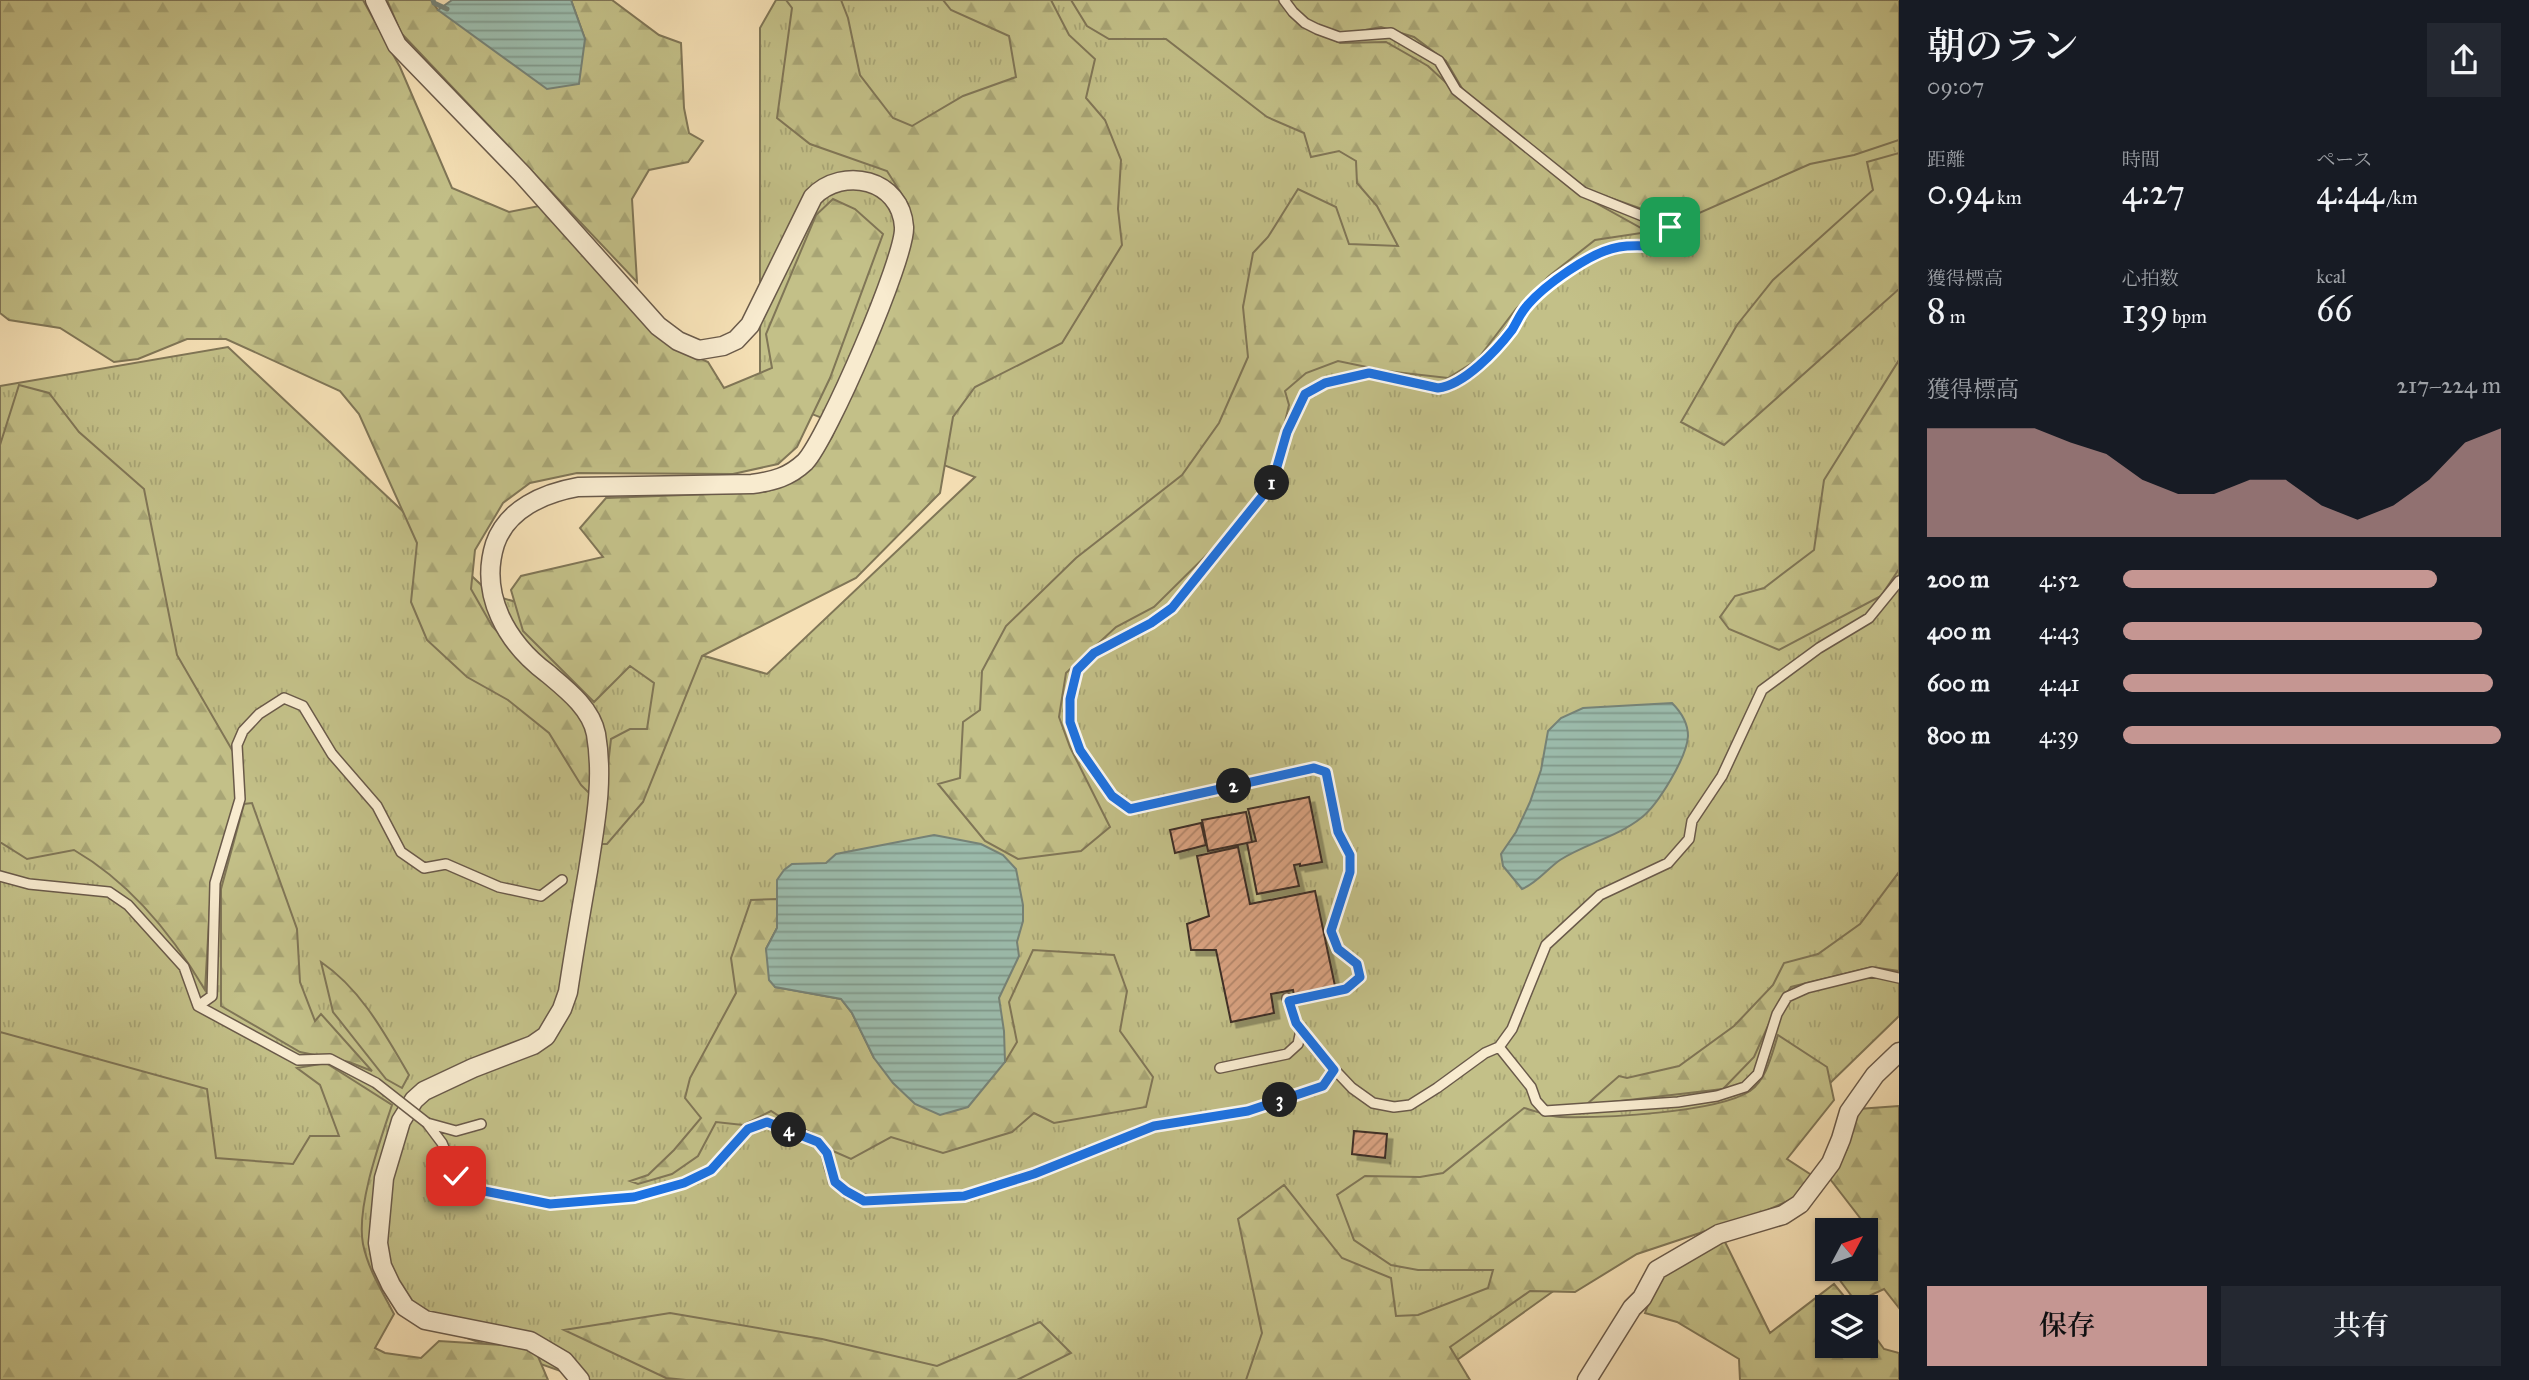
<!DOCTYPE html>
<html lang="ja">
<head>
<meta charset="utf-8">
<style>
	body { margin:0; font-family:"IM FELL Great Primer","Noto Serif JP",serif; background:#242831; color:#f1f3f6; height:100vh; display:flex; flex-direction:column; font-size:26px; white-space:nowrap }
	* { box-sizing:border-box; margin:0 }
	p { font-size:23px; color:#9ea1a6 }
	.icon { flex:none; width:38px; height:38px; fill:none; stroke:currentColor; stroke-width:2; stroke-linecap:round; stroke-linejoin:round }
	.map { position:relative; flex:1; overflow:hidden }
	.panel { display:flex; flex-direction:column; background:#171b24; width:630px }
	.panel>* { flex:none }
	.needle { width:46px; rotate:49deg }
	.buttons { position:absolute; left:1815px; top:1218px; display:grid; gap:14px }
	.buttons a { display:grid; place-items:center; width:63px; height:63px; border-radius:0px; background:#171b24; box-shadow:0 2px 5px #0004; font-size:35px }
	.pin { position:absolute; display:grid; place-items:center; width:60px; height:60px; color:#fff; margin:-30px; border-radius:14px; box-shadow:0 4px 10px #0006 }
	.km { position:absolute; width:35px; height:35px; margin:-18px; border-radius:50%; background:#222; color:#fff; font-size:19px; line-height:35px; text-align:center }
	.round { display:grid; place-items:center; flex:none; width:74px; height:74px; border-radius:0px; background:#242831 }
	.head { display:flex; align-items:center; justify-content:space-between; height:119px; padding:0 28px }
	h1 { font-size:38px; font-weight:600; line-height:52px }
	.metrics { display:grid; grid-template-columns:repeat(3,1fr); gap:10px; height:119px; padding:7px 28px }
	.metrics div { display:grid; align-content:center }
	.metrics b { font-size:35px; font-weight:600 }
	.metrics small { font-size:19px; font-weight:400 }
	.metrics p { font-size:19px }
	.chart { height:196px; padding:14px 28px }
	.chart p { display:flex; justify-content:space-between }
	.chart svg { width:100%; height:126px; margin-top:7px; fill:#c59692; opacity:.7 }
	.primary-button { display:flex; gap:14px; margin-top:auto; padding:14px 28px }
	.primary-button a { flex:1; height:80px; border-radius:0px; background:#c59692; color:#111; font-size:28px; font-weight:600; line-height:80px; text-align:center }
	.primary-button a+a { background:#242831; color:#f1f3f6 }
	ul { padding:0 28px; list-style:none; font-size:23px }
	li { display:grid; grid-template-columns:112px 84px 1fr; align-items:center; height:52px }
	li i { height:18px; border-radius:9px; background:#c59692 }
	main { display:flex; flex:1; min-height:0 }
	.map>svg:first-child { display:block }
	.grass { fill:url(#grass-tufts); stroke:#807657; stroke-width:2 }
	.forest { fill:url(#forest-firs); stroke:#807657; stroke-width:2 }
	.water { fill:url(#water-rules); stroke:#768378; stroke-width:2 }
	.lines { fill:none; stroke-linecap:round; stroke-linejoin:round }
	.stream { stroke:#768378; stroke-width:5 }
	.building { fill:url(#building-hatch); stroke:#3c2d26; stroke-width:2; filter:url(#shadow) }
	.service-casing { stroke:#6a5a4a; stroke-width:12 }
	.minor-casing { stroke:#6a5a4a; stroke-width:21 }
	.service { stroke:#f8ebcf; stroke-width:9 }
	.minor { stroke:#f8ebcf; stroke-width:18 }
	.service-bridge-casing { stroke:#6a5a4a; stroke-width:12; stroke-linecap:butt }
	.service-bridge { stroke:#f8ebcf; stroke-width:9 }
	.route-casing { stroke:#fff; stroke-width:14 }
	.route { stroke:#1a73e8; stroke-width:9 }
</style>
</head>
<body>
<main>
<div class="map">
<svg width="1899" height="1380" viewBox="0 0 1899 1380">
	<defs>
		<pattern id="grass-tufts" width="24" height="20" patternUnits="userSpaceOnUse" patternTransform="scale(1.75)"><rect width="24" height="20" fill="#c3c088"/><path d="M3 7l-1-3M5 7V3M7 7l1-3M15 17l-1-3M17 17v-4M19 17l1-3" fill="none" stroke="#a8a575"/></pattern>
		<pattern id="forest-firs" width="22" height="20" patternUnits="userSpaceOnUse" patternTransform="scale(1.75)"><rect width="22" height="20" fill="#c3c088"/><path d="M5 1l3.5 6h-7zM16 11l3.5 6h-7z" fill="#a8a575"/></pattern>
		<pattern id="water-rules" width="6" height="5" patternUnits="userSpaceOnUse" patternTransform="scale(1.75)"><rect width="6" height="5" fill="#9cbdae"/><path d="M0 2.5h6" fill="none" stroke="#809a8d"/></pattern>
		<pattern id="building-hatch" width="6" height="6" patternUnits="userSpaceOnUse" patternTransform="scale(1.75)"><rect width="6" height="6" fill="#d9a281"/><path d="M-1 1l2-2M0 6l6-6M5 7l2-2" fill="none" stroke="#b18469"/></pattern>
		<filter id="shadow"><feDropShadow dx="5.5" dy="5.5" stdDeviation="0" flood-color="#0004"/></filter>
	</defs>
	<rect width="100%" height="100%" fill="#f5e0b5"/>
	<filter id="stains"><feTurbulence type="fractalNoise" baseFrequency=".00286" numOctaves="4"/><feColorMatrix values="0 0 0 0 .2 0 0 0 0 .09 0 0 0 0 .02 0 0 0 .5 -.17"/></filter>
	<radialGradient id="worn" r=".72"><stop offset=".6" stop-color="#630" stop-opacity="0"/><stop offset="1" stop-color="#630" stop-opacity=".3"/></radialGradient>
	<path class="grass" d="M776,0h864l259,108v908l-109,106 -361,258h-843l-136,-48 -415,-260 -35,-5v-681l228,-39 264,248 275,79 208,-197 -215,-83v-366z"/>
	<path class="forest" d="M0,0h363l37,67 52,121 57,24 30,-6 140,143 29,13 16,26 48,-20 -6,-34 50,-119 17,-16 22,10 28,25 -53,144 -33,69 -19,17 -45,10 -156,-1 -47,10 -27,20 -28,47 -4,39 21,37 44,48 37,31 16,28 5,65 -13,-13 -32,-52 -41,-33 -41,-23 -40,-37 -16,-38 6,-59 -58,-129 -19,-23 -114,-52h-39l-49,20 -24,3 -54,-34 -51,-8 -9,-7z
		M387,0h44l7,10 147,29 -14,-39h41l47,35 22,8 3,65 5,25 14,8 -15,21 -39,8 -17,29 5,83 -236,-249z
		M786,0h55l7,18 12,57 33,43 19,8 51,-30 53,-19 -7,-41 -58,-26 -8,-10h108l18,35 26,24 -9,39 19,22 16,40 -3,49 4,36 -60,98 -87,44 -22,30 -13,76 -84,85 -154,78 -59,146 -36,42h-8l12,-105 19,-10h17l7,-46 -24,-17 -36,36 -71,-71 -12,-41 10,-14 82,-19 -23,-29 26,-30 159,-6c38,-12 46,-24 67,-55l79,-206 -3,-27 -21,-33 -77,-27 -33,-26 15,-110z
		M1071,0h208l12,17 49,26 46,-1 42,24 40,37 108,89 72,40 -53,8 -46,36 -33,33 -39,51 -29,18 -62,-7 -48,-10 -32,12 -21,18 4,14 -18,76 -29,39 -88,87 -38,20 -50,46 -7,44 11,30 40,80 -29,24 -63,8 -33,-18 -47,-57 22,-6 3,-56 17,-12 2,-39 24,-45 70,-68 106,-83 37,-52 29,-66 -5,-50 10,-54 15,-16 30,-48 38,18 13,37 49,2 -21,-40 -20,-23 -1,-22 -17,-10 -28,6 -7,-24 -37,-16 -101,-78h-57l-22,-13z
		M1290,0h609v140l-45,15 -44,9 -131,58 -94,-33 -122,-99 -17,-29 -32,-24 -33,-10 -41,8 -29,-10 -19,-19z
		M1899,153v136l-175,156 -43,-23 56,-97 36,-45 100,-90 -6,-28z
		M1899,360v209l-18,27 -102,54 -50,-21 -9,-12 15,-21 29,-8 50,-38 10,-70z
		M19,385l30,8 30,39 65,57 33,166 58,100 3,38 -27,94 -6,103c-33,-56 -74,-107 -131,-140l-47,9 -27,-17v-397z
		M252,803l45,126 3,53 15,39 6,-7 51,57 -23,-9 -49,-10 -79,-46v-117l23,-85z
		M1899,872v99l-27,-4 -81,20 -15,21 -22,49 -31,32 -137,16 33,-29 8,2 52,-12 55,-40 39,-41 11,-22 34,-9 42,-30z
		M778,899l-1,29 -11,21 9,38 66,12 11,14 22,45 131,4 12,-20 -8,-40 24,-52 81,5 13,36 -7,40 33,46 -7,30 -92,16 -20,-10 -22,19 -69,21 -52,-16 -40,22 -18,-8 -62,-40 -28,14 -27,-3 -18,34 -26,18 -34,10 -8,-3 18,-6 26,-25 27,-32 -16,-20 5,-20 46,-85 -5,-35 20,-58z
		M321,962c40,27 64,72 88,113l-7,13 -16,-9 -53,-67z
		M0,1032l207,57 9,69 77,6 17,-28h29l-19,-51 -23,-17 29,-5 66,42c-12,36 -36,102 -29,139 5,25 19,47 31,70l-19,34 10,5 36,5 18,-17 95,6 14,33h-548z
		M1778,1035l49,32 7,33 -47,59 26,17 -16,21 -34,15 -126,42 -62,38 -45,-1 -80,56 20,33h-224l16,-47 -24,-114 46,-34 58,73 49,20 5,38 22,-1 70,-27 5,-18h-75l-27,-5 -37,-25 -17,-45 28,-19 55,1 23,-4 81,-65c12,3 25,9 36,9 43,1 156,-4 190,-26 17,-12 22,-38 28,-56z
		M1899,1106v202l-15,-19 -28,13 -17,-23 17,-10h10v-6l5,-4 6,-19 -47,-61 17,-30 11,-40z
		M1724,1240l46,93 64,-49 19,23h-26v39h39v-22l18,25 15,4v27h-159l-1,-21 -62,-37 -32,-9 14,-37z
		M670,1313l152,26 115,27 103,-44 31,31 -54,27h-331l-20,-2 -102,-48z"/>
	<path class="water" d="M452,0h119l14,39 -6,45 -32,5 -109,-79z
		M1672,703c9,9 16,19 16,33 -1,21 -30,69 -47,82 -24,19 -56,26 -81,42 -13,9 -23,23 -38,29l-19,-23 -2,-12 15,-22 14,-30 11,-32 7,-39 13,-13 22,-10z
		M934,835l47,9 22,11 13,14 7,36v16l-6,21 2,14 -20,42 5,33 1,31 -37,45 -28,8 -25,-11 -22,-21 -19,-25 -22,-45 -11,-14 -66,-12 -6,-7 -3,-31 11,-21v-48l7,-10 8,-6 34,-1 10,-9z"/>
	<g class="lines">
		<path class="stream" d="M433,0l1,3 13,6"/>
	</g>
	<path class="building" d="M1309,797l13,65 -22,4v-2l-6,1 5,21 -42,8 -10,-51 9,-2 -8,-32z
		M1246,812l6,30 -44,9 -6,-31z
		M1201,823l5,22 -31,8 -5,-23z
		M1238,847l12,57 65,-13 20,95 -41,9 -1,-5 -22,4 3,19 -43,9 -15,-72h-25l-4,-26 22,-8 -12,-60z
		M1354,1131l33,3 -2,24 -33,-4z"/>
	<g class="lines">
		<defs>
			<path id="service" d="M1284,0l9,12 12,11 12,6 22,8 52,-4 48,28 17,29 127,102 87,35 3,20c-17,0 -38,-4 -55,0 -33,7 -68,34 -90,58 -8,8 -12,19 -19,27 -17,22 -42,53 -71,56l-69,-15 -44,10 -20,11 -18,38 -15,52 -100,124 -21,15 -57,30 -17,17 -7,30v22l10,28 32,46 18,13 184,-41 12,5 12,59 12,23v16l-19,60 7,18 19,15 3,13 -14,12 -57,12
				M0,876l29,8 80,8 19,13 56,62 14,39 100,54 32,-1 46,24
				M1287,998l9,25 21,28 35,37 21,15 21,4 16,-2 27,-17 48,-35 14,-6 13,-18 34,-84 54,-50 68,-32 21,-24 3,-18 30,-45 40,-86 57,-42 50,-30 30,-37
				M198,1006l14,-10 3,-113 25,-84 -3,-54 6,-14 16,-17 25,-16 19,8 29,48 45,52 24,46 23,16 22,-4 53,23 42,9 21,-16
				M1499,1047l32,40 5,14 9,10 133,-9 39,-6 28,-9 13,-13 19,-60 10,-17 20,-9 65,-16 27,6
				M1220,1068l67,-14 11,-10 3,-14
				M427,1123l15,20 14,33 8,11 86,17 84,-7 50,-14 27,-13 37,-41 19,-7c16,5 39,11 52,22 9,7 8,15 11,25 6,21 27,32 47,32l87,-5 70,-22 120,-48 94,-15 75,-25 11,-15
				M427,1123l29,8 25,-7"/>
			<path id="minor" d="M375,0l22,45 125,129 136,152 20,15 21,9 24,-4 13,-6 14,-15 63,-128c30,-31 88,-18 91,30 2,30 -77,212 -99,235 -16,15 -31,19 -53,22l-174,3c-34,6 -71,22 -83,57 -16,51 12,99 52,129 19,16 44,35 49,61 8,48 -1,90 -8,137 -7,40 -14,81 -20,121l-6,17 -16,27 -13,9 -60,23 -49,23 -10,9 -13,21 -17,57 -6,65 4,23 9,19 14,22 20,13 105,21 34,20 16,19
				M1587,1380l45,-72 10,-10 15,-28 62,-36 64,-19 17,-11 31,-41 10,-24 8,-27 26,-37 24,-23"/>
		</defs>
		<use href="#service" class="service-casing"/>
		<use href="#minor" class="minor-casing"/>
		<use href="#service" class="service"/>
		<use href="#minor" class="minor"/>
		<defs>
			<path id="service-bridge" d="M376,1083l51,40"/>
		</defs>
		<use href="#service-bridge" class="service-bridge-casing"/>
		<use href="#service-bridge" class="service-bridge"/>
	</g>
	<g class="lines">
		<defs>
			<path id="route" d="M456,1176l8,11 86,17 84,-7 50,-14 27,-13 37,-41 19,-7 51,20 9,11 8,29 11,9 18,10 100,-5 70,-22 120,-48 94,-15 75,-25 11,-16 -38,-47 -7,-22 57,-12 14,-12 -3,-13 -19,-15 -7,-18 19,-59v-17l-12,-23 -12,-60 -12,-4 -184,41 -18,-13 -32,-46 -10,-28v-23l7,-29 17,-17 57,-30 21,-15 100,-124 15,-52 18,-38 20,-11 44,-10 69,15c26,-3 58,-37 74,-58 5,-8 8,-16 14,-23 17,-21 66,-56 93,-60 17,-3 37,0 54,0l-3,-20"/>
		</defs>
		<use href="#route" class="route-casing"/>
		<use href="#route" class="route"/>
	</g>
	<rect width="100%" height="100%" filter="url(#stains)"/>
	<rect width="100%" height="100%" fill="url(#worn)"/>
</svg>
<div class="buttons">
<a><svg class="needle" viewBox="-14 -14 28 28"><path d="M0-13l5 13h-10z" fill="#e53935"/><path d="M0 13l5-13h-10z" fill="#9ea1a6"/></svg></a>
<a><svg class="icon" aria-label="layers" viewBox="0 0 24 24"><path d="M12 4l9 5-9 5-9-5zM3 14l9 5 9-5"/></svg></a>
</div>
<div class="pin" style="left:1670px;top:227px;background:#1e9e55"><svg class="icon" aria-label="arrive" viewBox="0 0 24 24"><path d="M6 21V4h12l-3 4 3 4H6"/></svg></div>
<div class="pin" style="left:456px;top:1176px;background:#d93025"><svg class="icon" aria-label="check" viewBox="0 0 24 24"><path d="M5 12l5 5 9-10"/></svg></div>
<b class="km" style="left:1272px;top:483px">1</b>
<b class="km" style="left:1234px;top:786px">2</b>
<b class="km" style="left:1280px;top:1100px">3</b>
<b class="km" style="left:789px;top:1130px">4</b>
</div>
<section class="panel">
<div class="head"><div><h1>朝のラン</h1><p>09:07</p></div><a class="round"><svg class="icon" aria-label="share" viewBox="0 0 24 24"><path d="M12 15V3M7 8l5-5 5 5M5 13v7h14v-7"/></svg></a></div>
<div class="metrics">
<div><p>距離</p><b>0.94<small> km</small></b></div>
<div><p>時間</p><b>4:27</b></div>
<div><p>ペース</p><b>4:44<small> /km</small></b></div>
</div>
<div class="metrics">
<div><p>獲得標高</p><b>8<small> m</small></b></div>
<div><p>心拍数</p><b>139<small> bpm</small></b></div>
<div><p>kcal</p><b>66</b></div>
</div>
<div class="chart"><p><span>獲得標高</span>217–224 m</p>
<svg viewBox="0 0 160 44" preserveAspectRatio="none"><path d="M0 44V6L10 6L20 6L30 6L40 11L50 15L60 24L70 29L80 29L90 24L100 24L110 33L120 38L130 33L140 24L150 11L160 6V44z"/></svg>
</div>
<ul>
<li><b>200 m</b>4:52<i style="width:83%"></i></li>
<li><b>400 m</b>4:43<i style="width:95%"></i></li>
<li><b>600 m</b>4:41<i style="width:98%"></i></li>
<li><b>800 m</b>4:39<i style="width:100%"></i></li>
</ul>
<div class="primary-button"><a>保存</a><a>共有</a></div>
</section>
</main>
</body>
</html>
